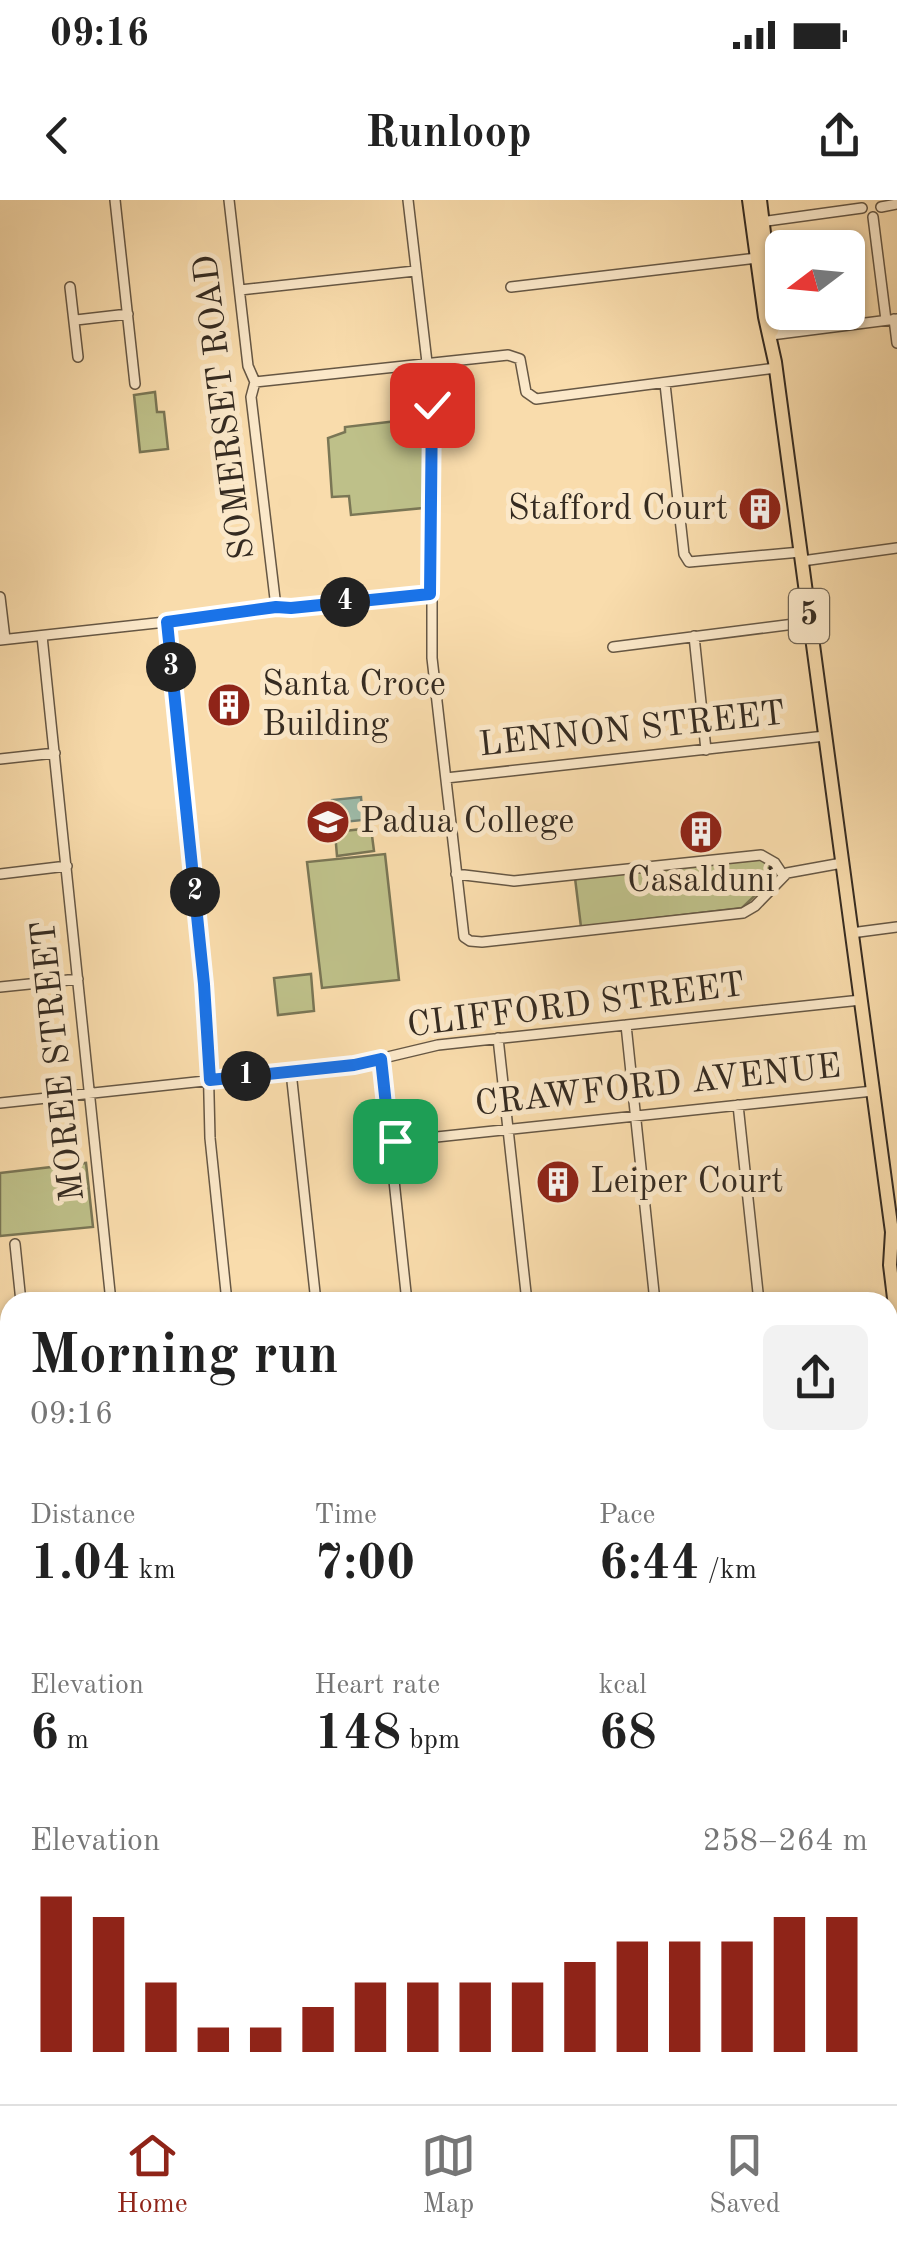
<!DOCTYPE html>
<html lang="en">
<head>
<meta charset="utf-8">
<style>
	body { margin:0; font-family:"Old Standard TT",serif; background:#f2f2f2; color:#222; height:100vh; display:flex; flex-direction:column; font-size:38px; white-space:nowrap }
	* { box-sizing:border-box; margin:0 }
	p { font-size:32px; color:#767676 }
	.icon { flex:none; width:55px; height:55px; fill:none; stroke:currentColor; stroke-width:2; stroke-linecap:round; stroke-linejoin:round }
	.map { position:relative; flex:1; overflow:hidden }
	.details { position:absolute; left:0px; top:1092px; width:898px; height:812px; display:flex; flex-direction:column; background:#fff; border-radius:30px 30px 0 0; box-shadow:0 2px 8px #0004 }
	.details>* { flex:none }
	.needle { width:65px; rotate:254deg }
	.controls { position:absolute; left:765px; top:30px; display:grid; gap:20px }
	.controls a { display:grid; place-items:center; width:100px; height:100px; border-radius:15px; background:#fff; box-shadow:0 2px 8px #0004; font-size:50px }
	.pin { position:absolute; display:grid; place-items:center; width:85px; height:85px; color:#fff; margin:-42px; border-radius:20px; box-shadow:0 5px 15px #0006 }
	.km { position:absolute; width:50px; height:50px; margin:-25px; border-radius:50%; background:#222; color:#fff; font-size:28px; line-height:50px; text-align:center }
	.round { display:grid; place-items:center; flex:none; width:105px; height:105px; border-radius:15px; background:#f2f2f2 }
	.headline { display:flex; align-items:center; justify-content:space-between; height:170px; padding:0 30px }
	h1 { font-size:55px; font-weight:700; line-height:75px }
	.metrics { display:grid; grid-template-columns:repeat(3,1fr); gap:15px; height:170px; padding:10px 30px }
	.metrics div { display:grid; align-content:center }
	.metrics b { font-size:50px; font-weight:700 }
	.metrics small { font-size:28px; font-weight:400 }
	.metrics p { font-size:28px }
	.chart { height:280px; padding:20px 30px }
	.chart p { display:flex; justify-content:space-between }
	.chart svg { width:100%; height:180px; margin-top:10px; stroke:#8f2418; stroke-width:6 }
	.status { display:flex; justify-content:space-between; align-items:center; height:70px; padding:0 50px; background:#fff; direction:ltr }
	.status svg { height:28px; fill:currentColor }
	header { display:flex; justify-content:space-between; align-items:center; height:130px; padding:0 30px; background:#fff; font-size:45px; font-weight:700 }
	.tabs { display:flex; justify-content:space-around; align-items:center; height:140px; border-top:2px solid #e0e0e0; background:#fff; font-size:28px; color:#767676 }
	.tabs a { display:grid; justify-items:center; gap:5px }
	.tabs .on { color:#8f2418 }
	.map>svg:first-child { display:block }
	.green { fill:#bec089; stroke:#7a7655; stroke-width:2.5 }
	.water { fill:#9ebcaa; stroke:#748273; stroke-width:2.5 }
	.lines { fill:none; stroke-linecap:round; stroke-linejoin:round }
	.minor-casing { stroke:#665744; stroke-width:12 }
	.major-casing { stroke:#352b21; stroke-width:15 }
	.highway-casing { stroke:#352b21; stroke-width:16 }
	.minor { stroke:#fbe8c9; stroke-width:9 }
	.major { stroke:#f9dcac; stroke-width:11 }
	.highway { stroke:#f9dcac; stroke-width:12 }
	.route-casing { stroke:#fff; stroke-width:20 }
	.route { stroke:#1a73e8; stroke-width:12 }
	.labels { text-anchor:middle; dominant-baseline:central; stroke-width:10; stroke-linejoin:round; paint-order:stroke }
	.shield { fill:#fbe8c9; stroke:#706453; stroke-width:2.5 }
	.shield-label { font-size:32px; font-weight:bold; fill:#352b21 }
	.street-label { font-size:35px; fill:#352b21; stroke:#fbe8c9 }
	.poi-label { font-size:35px; fill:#352b21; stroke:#fbe8c9; text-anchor:start }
</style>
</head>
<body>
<div class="status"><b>09:16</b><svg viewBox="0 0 49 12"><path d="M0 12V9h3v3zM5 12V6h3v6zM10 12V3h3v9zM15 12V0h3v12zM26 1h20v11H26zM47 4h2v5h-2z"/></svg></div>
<header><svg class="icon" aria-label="back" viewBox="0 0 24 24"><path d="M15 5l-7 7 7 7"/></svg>Runloop<svg class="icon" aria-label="share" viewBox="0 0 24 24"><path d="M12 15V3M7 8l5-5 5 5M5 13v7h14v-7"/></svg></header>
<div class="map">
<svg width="897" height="1904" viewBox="0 0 897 1904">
	<rect width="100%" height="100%" fill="#f9dcac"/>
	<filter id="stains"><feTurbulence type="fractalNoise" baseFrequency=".002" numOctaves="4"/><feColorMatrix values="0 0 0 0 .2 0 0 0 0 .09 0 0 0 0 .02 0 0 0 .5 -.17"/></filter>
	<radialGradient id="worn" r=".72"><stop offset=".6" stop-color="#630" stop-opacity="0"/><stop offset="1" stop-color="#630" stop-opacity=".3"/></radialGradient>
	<path class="green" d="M155,192l2,20h7l4,37 -28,3 -6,-57z
		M423,218v90l-72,7 -2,-19 -17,1 -4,-59 17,-6v-5z
		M371,628l3,23 -37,5 -2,-24z
		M385,654l14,126 -77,8 -15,-126z
		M765,659l13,12 -2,4 -34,33 -161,19 -6,-49z
		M311,774l3,37 -36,4 -4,-37z
		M86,963l7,64 -93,9v-63z"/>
	<path class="water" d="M361,597l2,23 -29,3 -2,-23z"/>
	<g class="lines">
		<defs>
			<path id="minor" d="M115,0l20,184
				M229,0l19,166 7,16 -4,15 25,210
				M408,0l24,205v253l32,279 6,4 12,1 261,-29 12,-7 32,-33 55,-10
				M881,7l16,-3
				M873,17l13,103
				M760,22l102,-14
				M70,87l8,70
				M511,87l246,-29
				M240,90l175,-19
				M894,119l3,24
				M76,120l52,-6
				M771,135l126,-16
				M255,182l253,-27 12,4 6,33 10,7 240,-31
				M665,184l19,170 5,8 112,-10
				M802,361l95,-13
				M0,397l5,42
				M167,422l40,392 3,124 17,164
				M42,436l69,666
				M694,436l12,114
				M0,440l257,-28 19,-5 15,1 139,-14
				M613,447l197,-25
				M0,559l55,-6
				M446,578l379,-42
				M0,674l67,-8
				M456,674l58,7 247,-26 14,8 8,12
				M851,733l46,-6
				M0,787l78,-8
				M626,825l29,277
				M498,838l29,264
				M381,859l26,243
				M291,872l25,230
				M0,903l354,-38 84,-20 423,-45
				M738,905l21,197
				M389,942l484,-51
				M15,1044l6,58
				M0,1209l10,-1
				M888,1315l9,-1
				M0,1484l10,-8
				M888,1495l9,-1
				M0,1600l10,-14
				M0,1707l10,-2
				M0,1808l10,-1
				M162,1895l1,9
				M247,1895l2,9
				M259,1895l7,9
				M437,1895l1,9
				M531,1895l1,9
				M632,1895l1,9
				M753,1895l1,9
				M874,1895l1,9
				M58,1904l31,-3 11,-6"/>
			<path id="major" d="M888,1197l9,-2
				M888,1209l9,-2
				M0,1294l10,-1
				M0,1305l10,-2"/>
			<path id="highway" d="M749,0l16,117 10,45 117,870 -2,33 7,58
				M760,0l14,115 -2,16
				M888,1188l9,-16
				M888,1217l9,5"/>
		</defs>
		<use href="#minor" class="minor-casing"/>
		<use href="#major" class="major-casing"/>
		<use href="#highway" class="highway-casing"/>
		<use href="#minor" class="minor"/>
		<use href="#major" class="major"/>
		<use href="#highway" class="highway"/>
	</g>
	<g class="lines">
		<defs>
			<path id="route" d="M395,941l-5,1 -9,-83 -27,6 -144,15 -6,-96 -37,-362 109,-15 15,1 139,-14 2,-189"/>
		</defs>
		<use href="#route" class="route-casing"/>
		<use href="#route" class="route"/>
	</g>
	<defs>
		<symbol id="building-disc" viewBox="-11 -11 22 22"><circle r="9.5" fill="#8f2418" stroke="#fbe8c9"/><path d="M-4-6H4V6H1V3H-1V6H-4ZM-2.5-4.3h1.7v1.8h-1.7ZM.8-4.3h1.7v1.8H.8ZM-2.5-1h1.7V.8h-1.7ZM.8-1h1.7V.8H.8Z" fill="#fff"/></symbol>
		<symbol id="school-disc" viewBox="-11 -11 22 22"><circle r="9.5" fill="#8f2418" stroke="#fbe8c9"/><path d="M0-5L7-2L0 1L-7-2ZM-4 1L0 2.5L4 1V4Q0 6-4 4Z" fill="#fff"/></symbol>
	</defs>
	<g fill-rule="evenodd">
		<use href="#building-disc" x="735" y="284" width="50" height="50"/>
		<use href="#building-disc" x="204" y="480" width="50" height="50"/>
		<use href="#school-disc" x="303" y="597" width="50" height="50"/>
		<use href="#building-disc" x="676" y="607" width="50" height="50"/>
		<use href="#building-disc" x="533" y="957" width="50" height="50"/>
	</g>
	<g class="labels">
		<rect class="shield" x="789" y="389" width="40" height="54" rx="8"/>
		<g class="shield-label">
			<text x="809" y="416">5</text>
		</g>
		<g class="street-label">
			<text transform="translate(225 207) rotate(-97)">SOMERSET ROAD</text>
			<text transform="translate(632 530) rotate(-6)">LENNON STREET</text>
			<text transform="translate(576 806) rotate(-7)">CLIFFORD STREET</text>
			<text transform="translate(59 861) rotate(-96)">MOREE STREET</text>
			<text transform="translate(658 886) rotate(-6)">CRAWFORD AVENUE</text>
		</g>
		<g class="poi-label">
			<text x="728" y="309" text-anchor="end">Stafford Court</text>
			<text x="262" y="485">Santa Croce<tspan x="262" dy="40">Building</tspan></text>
			<text x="360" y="622">Padua College</text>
			<text x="701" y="681" text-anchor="middle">Casalduni</text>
			<text x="590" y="982">Leiper Court</text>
		</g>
	</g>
	<rect width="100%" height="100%" filter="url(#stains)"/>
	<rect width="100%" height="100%" fill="url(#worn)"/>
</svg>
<div class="controls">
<a><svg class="needle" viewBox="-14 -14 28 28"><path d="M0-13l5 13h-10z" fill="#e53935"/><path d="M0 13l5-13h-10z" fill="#767676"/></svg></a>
</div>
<div class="pin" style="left:395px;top:941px;background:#1e9e55"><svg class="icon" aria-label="arrive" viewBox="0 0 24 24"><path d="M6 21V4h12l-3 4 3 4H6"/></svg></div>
<div class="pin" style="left:432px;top:205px;background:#d93025"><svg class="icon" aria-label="check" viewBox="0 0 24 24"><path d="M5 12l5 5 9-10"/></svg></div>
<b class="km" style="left:246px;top:876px">1</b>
<b class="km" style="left:195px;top:692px">2</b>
<b class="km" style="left:171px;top:467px">3</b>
<b class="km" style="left:345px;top:402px">4</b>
<section class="details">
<div class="headline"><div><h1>Morning run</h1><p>09:16</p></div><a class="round"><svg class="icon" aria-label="share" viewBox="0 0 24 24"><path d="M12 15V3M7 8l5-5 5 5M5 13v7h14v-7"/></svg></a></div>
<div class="metrics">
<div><p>Distance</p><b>1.04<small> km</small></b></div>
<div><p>Time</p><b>7:00</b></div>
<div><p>Pace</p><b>6:44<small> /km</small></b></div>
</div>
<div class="metrics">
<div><p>Elevation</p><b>6<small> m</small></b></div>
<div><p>Heart rate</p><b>148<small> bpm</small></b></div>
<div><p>kcal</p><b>68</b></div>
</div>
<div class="chart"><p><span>Elevation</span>258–264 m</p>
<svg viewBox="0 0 160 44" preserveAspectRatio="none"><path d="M5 44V6M15 44V11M25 44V27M35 44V38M45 44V38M55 44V33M65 44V27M75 44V27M85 44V27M95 44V27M105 44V22M115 44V17M125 44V17M135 44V17M145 44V11M155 44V11"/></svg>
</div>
</section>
</div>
<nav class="tabs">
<a class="on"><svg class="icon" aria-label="home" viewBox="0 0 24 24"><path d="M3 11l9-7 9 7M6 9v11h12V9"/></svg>Home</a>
<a><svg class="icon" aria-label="map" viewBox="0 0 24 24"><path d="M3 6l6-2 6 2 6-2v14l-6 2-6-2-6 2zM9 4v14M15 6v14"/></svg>Map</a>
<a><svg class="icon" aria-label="saved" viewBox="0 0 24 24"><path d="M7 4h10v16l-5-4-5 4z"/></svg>Saved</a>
</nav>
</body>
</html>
